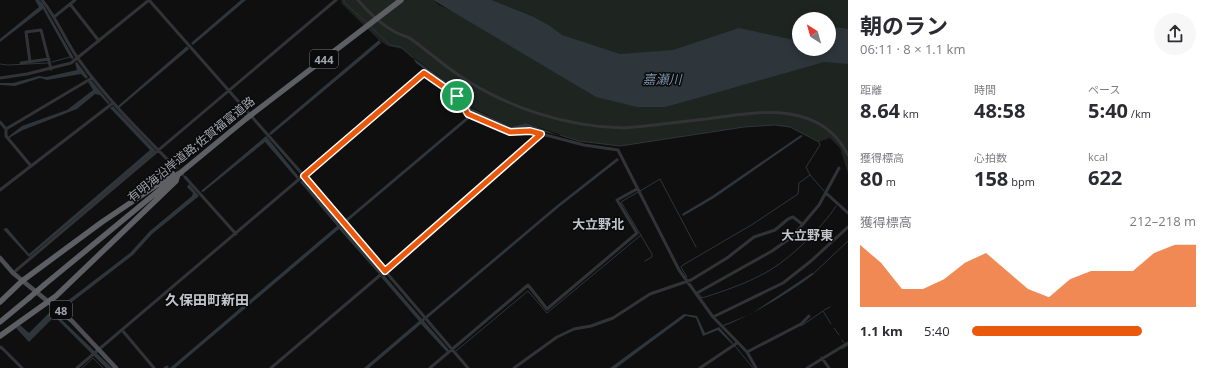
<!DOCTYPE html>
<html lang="ja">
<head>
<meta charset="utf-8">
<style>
	body { margin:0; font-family:"Open Sans","Noto Sans JP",sans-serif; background:#f7f7f7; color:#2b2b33; height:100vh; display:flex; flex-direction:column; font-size:15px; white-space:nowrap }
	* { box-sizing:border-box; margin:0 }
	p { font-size:13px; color:#7c7c81 }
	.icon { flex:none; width:22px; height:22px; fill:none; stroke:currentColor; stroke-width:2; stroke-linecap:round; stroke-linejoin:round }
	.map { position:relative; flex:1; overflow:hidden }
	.panel { display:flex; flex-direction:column; background:#fff; width:360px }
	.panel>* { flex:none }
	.needle { width:26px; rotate:323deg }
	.buttons { position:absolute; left:792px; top:12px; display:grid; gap:8px }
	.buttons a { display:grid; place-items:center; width:44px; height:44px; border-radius:50%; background:#fff; box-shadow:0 2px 10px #0003; font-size:20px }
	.pin { position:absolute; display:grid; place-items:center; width:34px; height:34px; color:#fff; margin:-17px; border:2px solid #fff; border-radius:50%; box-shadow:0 1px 4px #0007 }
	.round { display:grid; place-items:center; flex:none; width:42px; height:42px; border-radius:21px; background:#f7f7f7 }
	.summary { display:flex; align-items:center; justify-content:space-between; height:68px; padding:0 12px }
	h1 { font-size:22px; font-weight:700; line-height:30px }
	.figures { display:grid; grid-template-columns:repeat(3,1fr); gap:6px; height:68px; padding:4px 12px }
	.figures div { display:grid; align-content:center }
	.figures b { font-size:20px; font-weight:700 }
	.figures small { font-size:11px; font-weight:400 }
	.figures p { font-size:11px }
	.chart { height:112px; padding:8px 12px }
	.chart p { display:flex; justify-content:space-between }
	.chart svg { width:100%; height:72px; margin-top:4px; fill:#ea580c; opacity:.7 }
	ul { padding:0 12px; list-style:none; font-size:13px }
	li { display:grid; grid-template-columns:64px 48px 1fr; align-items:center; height:30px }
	li i { height:10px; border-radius:5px; background:#ea580c }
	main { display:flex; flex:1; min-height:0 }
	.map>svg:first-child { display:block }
	.green { fill:#1e241f }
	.water { fill:#2e353b }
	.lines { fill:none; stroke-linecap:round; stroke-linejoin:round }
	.stream { stroke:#2e353b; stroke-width:1 }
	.minor-tunnel { stroke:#2c2d30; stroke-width:3; stroke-dasharray:3 1.5; stroke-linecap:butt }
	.minor { stroke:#323337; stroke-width:3 }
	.primary { stroke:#4d4e53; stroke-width:4.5 }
	.motorway { stroke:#5d5f65; stroke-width:5.5 }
	.motorway-bridge { stroke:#5d5f65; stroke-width:5.5 }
	.route-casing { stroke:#fff; stroke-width:8 }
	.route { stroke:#ea580c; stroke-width:5 }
	.labels { text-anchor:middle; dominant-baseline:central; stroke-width:3; stroke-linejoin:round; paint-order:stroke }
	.shield { fill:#0a0a0b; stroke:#74767e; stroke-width:1 }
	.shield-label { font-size:11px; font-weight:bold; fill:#a2a5b0 }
	.street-label { font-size:12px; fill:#a2a5b0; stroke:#0a0a0b }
	.water-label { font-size:13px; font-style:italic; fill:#7b91a8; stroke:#0a0a0b }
	.neighbourhood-label { font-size:13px; font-weight:bold; fill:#c2c4cc; stroke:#0a0a0b }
	.quarter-label { font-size:14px; font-weight:bold; fill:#c2c4cc; stroke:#0a0a0b }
</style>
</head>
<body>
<main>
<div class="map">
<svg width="848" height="368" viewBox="0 0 848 368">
	<rect width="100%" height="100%" fill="#0f0f10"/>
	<path class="green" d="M341,0h92l6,5 227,102 72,-22 40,-15 70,-15v119l-8,-26 -10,-10 -11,4 -29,-15 -15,-2 -31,2 -124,19 -41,-5 -53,-18 -15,4 -40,-20 -5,-9 -11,-10 -53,-39 -14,-3 -9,-6 -37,-36z
		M492,0h356v32l-19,3v-16h-30v25l-178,32 -89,-60z"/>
	<path class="water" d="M35,0h4l4,4 31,54 -2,1 -2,-2 -27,-48 -43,33v-3l39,-32z
		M241,0h5l-53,45 -2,-2z
		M433,0h59l40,16 18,10 12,9 58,19 53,-4 66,-22 55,12 5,-1v10h30v-21l5,-1 14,2v35l-24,-2 -158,45h-29l-41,-10z
		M379,40l2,3 -110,92 -2,-2z
		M187,46l2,3 -70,59 -1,-2z
		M413,58l42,30 11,10 5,10 40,19 15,-4 34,13 -33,-9 -15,3 -6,-2 -37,-18 -7,-12 -9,-8 -37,-27z
		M77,62l11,15 -2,2 -5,-5 -34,6 -7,-2 -25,8 -15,-1v-2h13l26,-7 7,1 31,-7 -2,-7z
		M91,80l19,23 -2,1 -8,-9 -5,-1 -18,15 -54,21 -14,8 -1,-1 14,-11 45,-16 26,-20 -5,-8z
		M113,106l43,45 -127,106 -26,-28 4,-1 22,26 121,-104 -40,-42z
		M468,116l2,2 -128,108 40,46 -3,2 -40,-45 -164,139h-5l167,-142 -37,-44 2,-2 38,44z
		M801,135l2,1 -89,62 -31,18 -1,-2 30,-18z
		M266,136l33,41 -2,2 -32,-37 -62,50 -2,-1z
		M617,158l2,2 -60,47 -135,114 25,29 -2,2 -26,-28 -52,44h-5l55,-47 -38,-44 3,-2 38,44 134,-113z
		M189,184l10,12 -47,38 -19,21 -65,50 -2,-3 64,-49 20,-22 42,-35 1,-3 -6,-6z
		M812,273l2,1c-28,21 -58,39 -90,52l-1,-1 28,-11z
		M51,311l5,4 -27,27 -13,-14 4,-3 9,8z
		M684,314l13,2 8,17 14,-6 14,16 -1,1 -14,-14 -15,6 -7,-18 -10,-2 -70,52h-6z
		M58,316l54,52h-6l-50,-50z"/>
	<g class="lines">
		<path class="stream" d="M344,0v2l24,22
			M370,26l20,19 11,2 12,11
			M52,62l18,-5
			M0,64l8,1 40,-2
			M560,135l19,6 41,5 124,-19 31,-2 15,2 29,15 1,3 -14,22 4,8 14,16
			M267,137l3,-3
			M640,191l20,-12 36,68
			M638,192l-17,10 31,52v3l-7,4
			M813,274l35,-33
			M687,277l-6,-10 2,-2 70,-41 45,-30 1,-11 11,-8
			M699,294l3,4c22,-7 43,-14 63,-25 23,-12 58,-46 71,-67
			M824,310l6,-3
			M801,326l22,-15 8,13
			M834,328l5,7
			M842,340l2,3
			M735,346l18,22
			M842,349l6,-4
			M456,351l72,-60 19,22 94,-78
			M82,368l11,-10 10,10"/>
		<path class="minor-tunnel" d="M172,164l13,13"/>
		<path class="minor" d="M42,0c15,18 23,41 37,60 27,38 60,71 93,104
			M149,0l155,176 164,192
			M358,0c10,12 23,24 37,32 5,3 12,4 16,7 17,12 32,26 49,37 48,32 107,51 164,52 27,-2 55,-6 82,-9 50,-7 114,-20 142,36
			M70,4l29,37
			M54,17l21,-17
			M30,62l-4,-30 15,-2 10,39
			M21,63l28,-4
			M0,78l27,-4 44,-11 78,-63
			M0,122l6,7v7l25,30
			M6,129l86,-51
			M185,177l51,57
			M0,190l113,-87
			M826,193l22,20
			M13,273l323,-273
			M697,293l75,-42 20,-14 27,-32 20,-37
			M713,317l70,-34 28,-22 37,-34
			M122,330l32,38
			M0,348l1,-1 21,21
			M747,352l54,-28 8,-8
			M822,358l7,10
			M77,368l347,-295 33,23 11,18 42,18 20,-1 54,14 34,5 61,120 34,47 34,35 9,16
			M165,368l2,-1
			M271,368l114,-97 156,-137
			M430,368l98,-83 19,24 90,-76 -20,-33 20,-11
			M514,368l43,-31 17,-8 17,-3 22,-8 37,-24 41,-14 36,-22 27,-21 21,-7 13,-11 5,-2 9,7
			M700,368l37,-25
			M807,368l41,-25"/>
		<path class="primary" d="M0,258l13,15 59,48 44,47"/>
		<path class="motorway" d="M44,285l203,-167
			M0,302l22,-21 80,-59 71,-48
			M0,322l29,-24
			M0,336l56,-40 120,-115 2,-7"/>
		<path class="motorway-bridge" d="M247,118l154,-118
			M29,298l15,-13"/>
	</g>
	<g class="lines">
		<defs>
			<path id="route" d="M424,73l33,23 11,18 42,18 20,-1 11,3 -156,137 -81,-95z"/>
		</defs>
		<use href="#route" class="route-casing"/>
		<use href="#route" class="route"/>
	</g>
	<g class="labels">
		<g class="shield">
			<rect x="310" y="50" width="28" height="18" rx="3"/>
			<rect x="50" y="301" width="22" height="18" rx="3"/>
		</g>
		<g class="shield-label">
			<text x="324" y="59">444</text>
			<text x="61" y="310">48</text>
		</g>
		<g class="street-label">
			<text transform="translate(191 149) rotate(-39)">有明海沿岸道路;佐賀福富道路</text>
		</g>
		<g class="water-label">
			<text x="662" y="79">嘉瀬川</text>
		</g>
		<g class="neighbourhood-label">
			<text x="598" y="224">大立野北</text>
			<text x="807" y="235">大立野東</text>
		</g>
		<g class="quarter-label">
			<text x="207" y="299">久保田町新田</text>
		</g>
	</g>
</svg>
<div class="buttons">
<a><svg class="needle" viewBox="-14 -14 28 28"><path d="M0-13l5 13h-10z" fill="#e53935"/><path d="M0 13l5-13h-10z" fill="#7c7c81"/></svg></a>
</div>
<div class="pin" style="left:457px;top:96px;background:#1e9e55"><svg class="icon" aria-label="arrive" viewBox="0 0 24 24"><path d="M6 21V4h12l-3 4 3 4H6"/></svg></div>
</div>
<section class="panel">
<div class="summary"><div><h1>朝のラン</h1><p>06:11 · 8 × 1.1 km</p></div><a class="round"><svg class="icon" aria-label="share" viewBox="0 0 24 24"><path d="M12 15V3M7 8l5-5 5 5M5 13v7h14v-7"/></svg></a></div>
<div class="figures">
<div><p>距離</p><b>8.64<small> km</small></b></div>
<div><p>時間</p><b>48:58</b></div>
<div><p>ペース</p><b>5:40<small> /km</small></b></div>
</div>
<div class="figures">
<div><p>獲得標高</p><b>80<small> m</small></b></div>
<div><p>心拍数</p><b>158<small> bpm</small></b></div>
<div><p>kcal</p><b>622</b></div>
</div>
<div class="chart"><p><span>獲得標高</span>212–218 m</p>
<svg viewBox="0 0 160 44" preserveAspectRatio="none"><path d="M0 44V6L10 17L20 33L30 33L40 27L50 17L60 11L70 22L80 33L90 38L100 27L110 22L120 22L130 22L140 11L150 6L160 6V44z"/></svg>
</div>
<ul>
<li><b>1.1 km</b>5:40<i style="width:76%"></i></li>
</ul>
</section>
</main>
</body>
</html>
